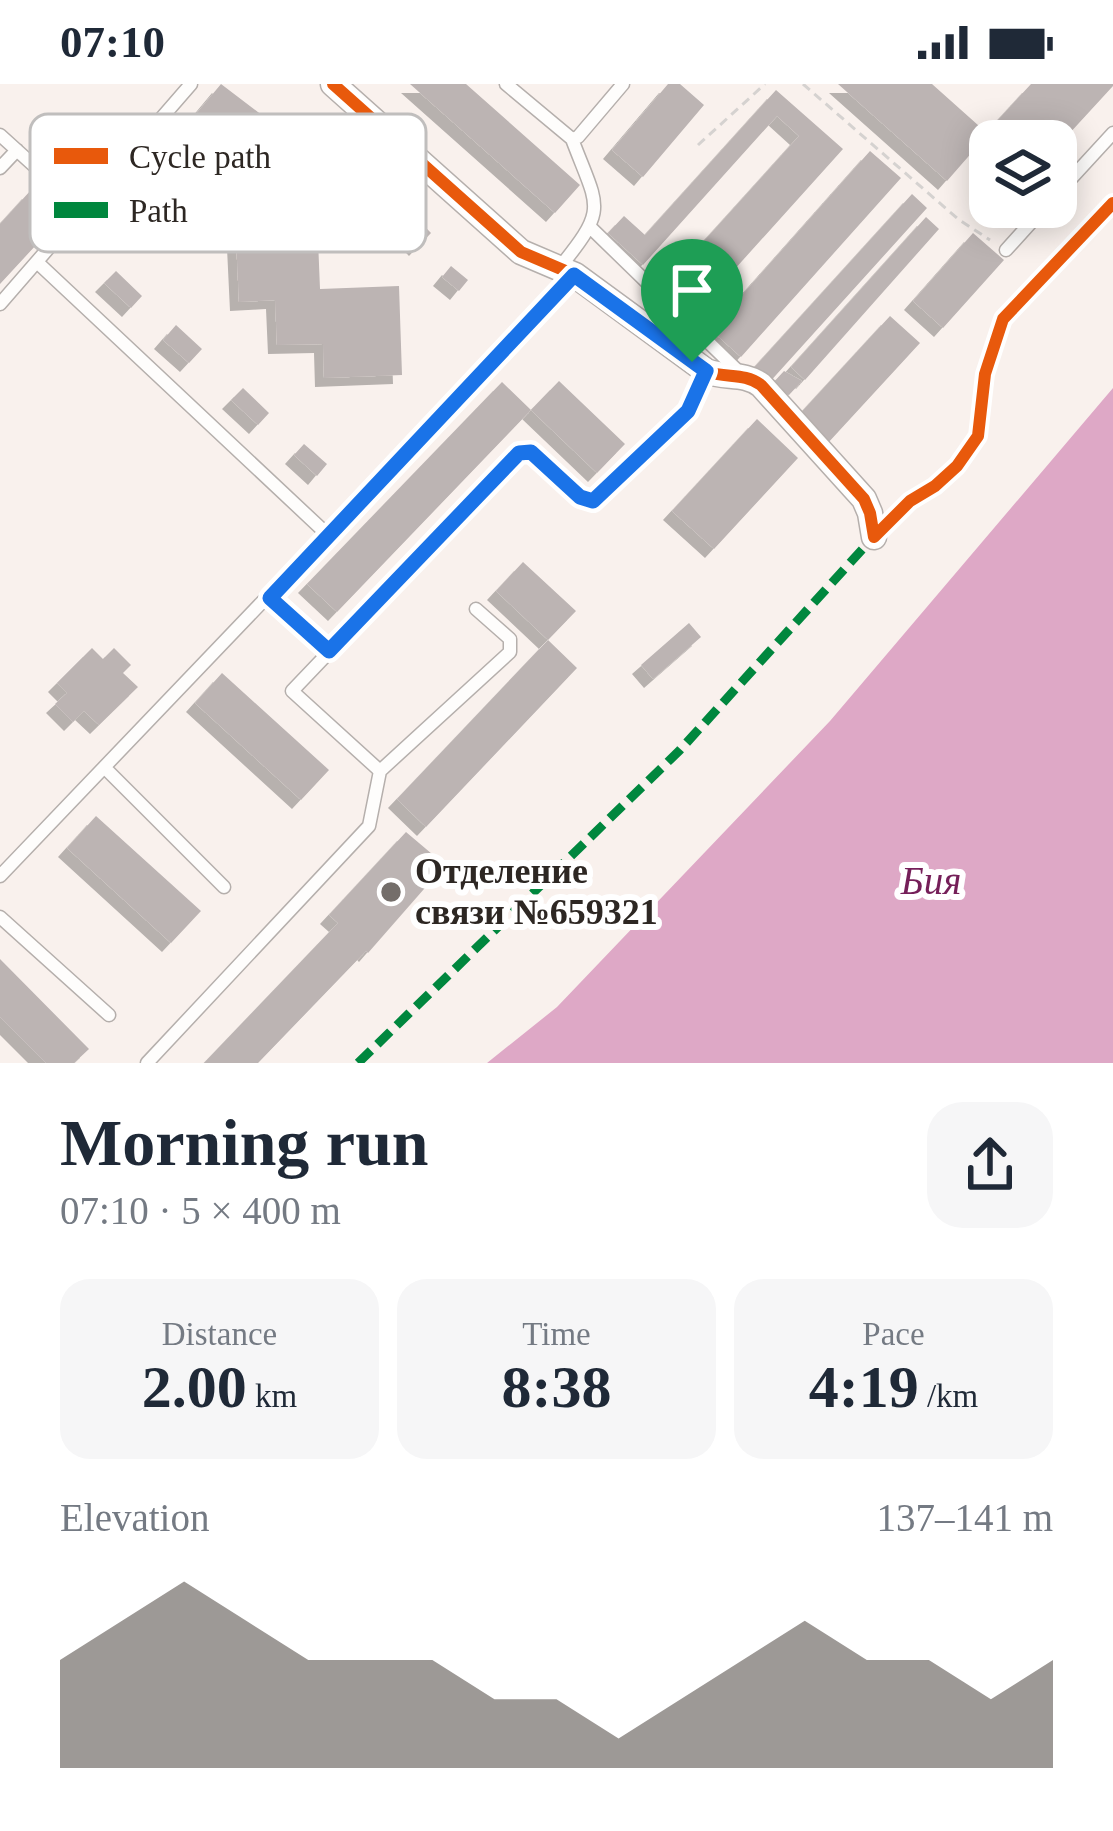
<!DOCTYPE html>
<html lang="en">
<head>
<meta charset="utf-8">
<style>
	body { margin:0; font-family:Georgia,serif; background:#f6f6f7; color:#1f2937; height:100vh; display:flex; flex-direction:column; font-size:45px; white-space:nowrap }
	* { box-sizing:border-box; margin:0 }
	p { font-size:39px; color:#747a83 }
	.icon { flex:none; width:66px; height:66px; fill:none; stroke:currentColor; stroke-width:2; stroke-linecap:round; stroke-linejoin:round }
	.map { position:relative; height:979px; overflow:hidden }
	.drawer { display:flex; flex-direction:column; background:#fff; flex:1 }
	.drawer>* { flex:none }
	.fabs { position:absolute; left:969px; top:36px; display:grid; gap:24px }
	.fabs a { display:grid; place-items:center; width:108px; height:108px; border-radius:24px; background:#fff; box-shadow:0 6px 30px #0003; font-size:60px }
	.pin { position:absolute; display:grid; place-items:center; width:102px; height:102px; color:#fff; margin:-123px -51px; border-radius:50% 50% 50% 0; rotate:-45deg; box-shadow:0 0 12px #0007 }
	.pin .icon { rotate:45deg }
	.round { display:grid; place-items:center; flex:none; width:126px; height:126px; border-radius:36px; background:#f6f6f7 }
	.headline { display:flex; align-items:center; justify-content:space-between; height:204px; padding:0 60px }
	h1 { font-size:66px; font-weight:800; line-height:90px }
	.figures { display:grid; grid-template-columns:repeat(3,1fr); gap:18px; height:204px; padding:12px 60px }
	.figures div { display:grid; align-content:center; border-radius:30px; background:#f6f6f7; text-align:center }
	.figures b { font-size:60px; font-weight:800 }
	.figures small { font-size:33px; font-weight:400 }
	.figures p { font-size:33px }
	.chart { height:336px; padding:24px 60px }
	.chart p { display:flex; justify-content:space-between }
	.chart svg { width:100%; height:216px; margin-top:12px; fill:#746e6a; opacity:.7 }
	.status { display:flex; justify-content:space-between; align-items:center; height:84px; padding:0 60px; background:#fff; direction:ltr }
	.status svg { height:33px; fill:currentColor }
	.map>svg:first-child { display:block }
	.water { fill:#dea8c6 }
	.building { fill:#bcb4b3; filter:url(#shadow) }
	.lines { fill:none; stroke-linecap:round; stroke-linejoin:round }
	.service-casing { stroke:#b5afac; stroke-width:15 }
	.minor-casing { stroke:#b5afac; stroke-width:27 }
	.path { stroke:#d5d2d0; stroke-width:3; stroke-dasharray:9 6; stroke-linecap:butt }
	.service { stroke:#fefdfc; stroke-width:12 }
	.minor { stroke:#fefdfc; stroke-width:24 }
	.quiet { stroke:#00873e; stroke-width:9; stroke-dasharray:18 9; stroke-linecap:butt }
	.cycleway-casing { stroke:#fff; stroke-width:20 }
	.cycleway { stroke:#e8590c; stroke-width:12 }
	.route-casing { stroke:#fff; stroke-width:24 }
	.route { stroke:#1a73e8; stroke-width:15 }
	.poi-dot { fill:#746e6a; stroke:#fff; stroke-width:4.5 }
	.labels { text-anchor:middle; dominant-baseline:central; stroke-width:12; stroke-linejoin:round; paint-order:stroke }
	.poi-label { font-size:36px; font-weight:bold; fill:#2d2723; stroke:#fff; text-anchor:start }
	.water-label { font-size:39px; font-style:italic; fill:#751f59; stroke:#fff }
	.key { fill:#fff; stroke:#c0bebd; stroke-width:3 }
	.key-label { font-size:33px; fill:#2d2723 }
</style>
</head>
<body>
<div class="status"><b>07:10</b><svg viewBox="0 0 49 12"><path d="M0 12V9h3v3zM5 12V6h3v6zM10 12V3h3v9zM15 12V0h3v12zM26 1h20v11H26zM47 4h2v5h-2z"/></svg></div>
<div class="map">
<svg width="1113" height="979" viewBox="0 0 1113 979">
	<defs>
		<filter id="shadow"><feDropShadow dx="-9" dy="9" stdDeviation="0" flood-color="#0004"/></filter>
	</defs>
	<rect width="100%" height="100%" fill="#f9f1ed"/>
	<path class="water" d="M1113,304v675h-626l70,-56 273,-286z"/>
	<path class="building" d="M221,0l46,35 -43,50 -43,-37z
		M410,0h56l114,101 -25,28z
		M668,0h12l24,21 -61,72 -31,-27z
		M838,0h94l56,50 -41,47z
		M1031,0h82v2l-57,62v-7h-59l-10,-9z
		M776,6l67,59 -146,162 -31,-28 133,-147 -22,-20 -134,149 -35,-32 16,-17 21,19z
		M870,67l31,27 -160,179 -30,-27z
		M31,106l30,28 -61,66v-60z
		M912,110l15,14 -160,177 -16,-14z
		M407,124l24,25 -13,14 -25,-26z
		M317,131l3,74 79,-3 3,89 -78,3 -1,-34 -46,1 -2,-45 -36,2 -4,-84z
		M926,133l13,12 -134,151 -14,-13z
		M973,149l31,27 -61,68 -30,-27z
		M451,182l17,14 -9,11 -17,-14z
		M116,187l26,25 -11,12 -27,-25z
		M890,232l30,27 -93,101 -30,-27z
		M176,241l26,24 -13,14 -26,-23z
		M784,287l18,10 -13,14 -18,-10z
		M559,297l66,63 -28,29 -66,-63z
		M502,298l29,28 -194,202 -30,-28z
		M243,304l26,25 -11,12 -27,-25z
		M757,335l41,39 -84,91 -42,-38z
		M304,360l23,20 -10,12 -23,-21z
		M523,478l53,49 -28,29 -52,-49z
		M689,539l12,14 -48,42 -12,-14z
		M548,556l29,28 -151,159 -29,-28z
		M92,564l11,11 11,-11 17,17 -8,8 15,14 -39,38 -15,-14 -11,11 -18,-18 12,-11 -10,-10z
		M222,589l107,97 -28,30 -106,-97z
		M96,732l105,95 -30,32 -104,-95z
		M406,748l39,33 -77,88 -2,-2 -108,112h-54l134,-140 -9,-8z
		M0,875l89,90 -15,14h-28l-46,-46z"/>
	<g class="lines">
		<defs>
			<path id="service" d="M506,0l66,55 6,-2 45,-53
				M0,51l84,76
				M0,84l17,-18
				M1056,111l57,-62
				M591,144l147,143
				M1006,166l39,-43
				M38,179l291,273
				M560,183c49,-60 38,-59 12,-128
				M0,220l191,-220
				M270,514l59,53
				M106,685l118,118
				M380,687l-88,-80 227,-238 12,-1 49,45 13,4 95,-90 18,-40
				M0,792l574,-600
				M0,833l109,98
				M147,979l222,-237 11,-55 130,-119v-13l-34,-30"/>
			<path id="minor" d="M333,0l188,168 54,23 131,96c20,8 37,1 55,14l103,114 6,14 4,24"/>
		</defs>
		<use href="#service" class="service-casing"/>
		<use href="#minor" class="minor-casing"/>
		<path class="path" d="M803,0l155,135 32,21
			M698,61l67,-61"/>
		<use href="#service" class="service"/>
		<use href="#minor" class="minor"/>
		<path class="quiet" d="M358,979l322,-313 198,-218"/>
		<defs>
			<path id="cycleway" d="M333,0l188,168 54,23 131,96c20,8 37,1 55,14l103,114 6,14 4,24
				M874,453l36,-36 25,-15 22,-20 21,-30 7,-62 18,-55 110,-116"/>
		</defs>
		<use href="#cycleway" class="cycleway-casing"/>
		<use href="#cycleway" class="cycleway"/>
	</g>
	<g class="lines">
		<defs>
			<path id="route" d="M574,191l132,96 -18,40 -95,90 -13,-4 -49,-45 -12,1 -190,198 -59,-53z"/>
		</defs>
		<use href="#route" class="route-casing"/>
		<use href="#route" class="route"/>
	</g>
	<circle class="poi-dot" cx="391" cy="808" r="12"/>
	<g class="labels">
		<g class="poi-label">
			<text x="415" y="787">Отделение<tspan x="415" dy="41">связи №659321</tspan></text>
		</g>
		<g class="water-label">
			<text x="931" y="796">Бия</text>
		</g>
	</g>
	<rect x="30" y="30" width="396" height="138" rx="18" class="key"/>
	<rect x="54" y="64" width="54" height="16" fill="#e8590c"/>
	<rect x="54" y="118" width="54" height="16" fill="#00873e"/>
	<g class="key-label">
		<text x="129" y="84">Cycle path</text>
		<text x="129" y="138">Path</text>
	</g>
</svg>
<div class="fabs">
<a><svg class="icon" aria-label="layers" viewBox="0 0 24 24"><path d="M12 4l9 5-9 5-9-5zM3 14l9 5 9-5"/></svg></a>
</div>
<div class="pin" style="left:692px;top:278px;background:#1e9e55"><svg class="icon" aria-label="arrive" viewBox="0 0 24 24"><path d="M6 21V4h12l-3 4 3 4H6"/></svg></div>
</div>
<section class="drawer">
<div class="headline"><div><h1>Morning run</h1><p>07:10 · 5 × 400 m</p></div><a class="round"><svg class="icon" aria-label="share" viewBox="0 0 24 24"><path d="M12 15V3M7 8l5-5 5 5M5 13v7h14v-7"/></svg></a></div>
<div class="figures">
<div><p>Distance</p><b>2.00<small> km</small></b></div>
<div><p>Time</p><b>8:38</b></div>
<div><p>Pace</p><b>4:19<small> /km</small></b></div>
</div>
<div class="chart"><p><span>Elevation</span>137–141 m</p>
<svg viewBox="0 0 160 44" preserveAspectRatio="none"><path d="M0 44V22L10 14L20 6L30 14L40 22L50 22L60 22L70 30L80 30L90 38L100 30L110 22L120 14L130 22L140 22L150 30L160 22V44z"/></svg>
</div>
</section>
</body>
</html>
